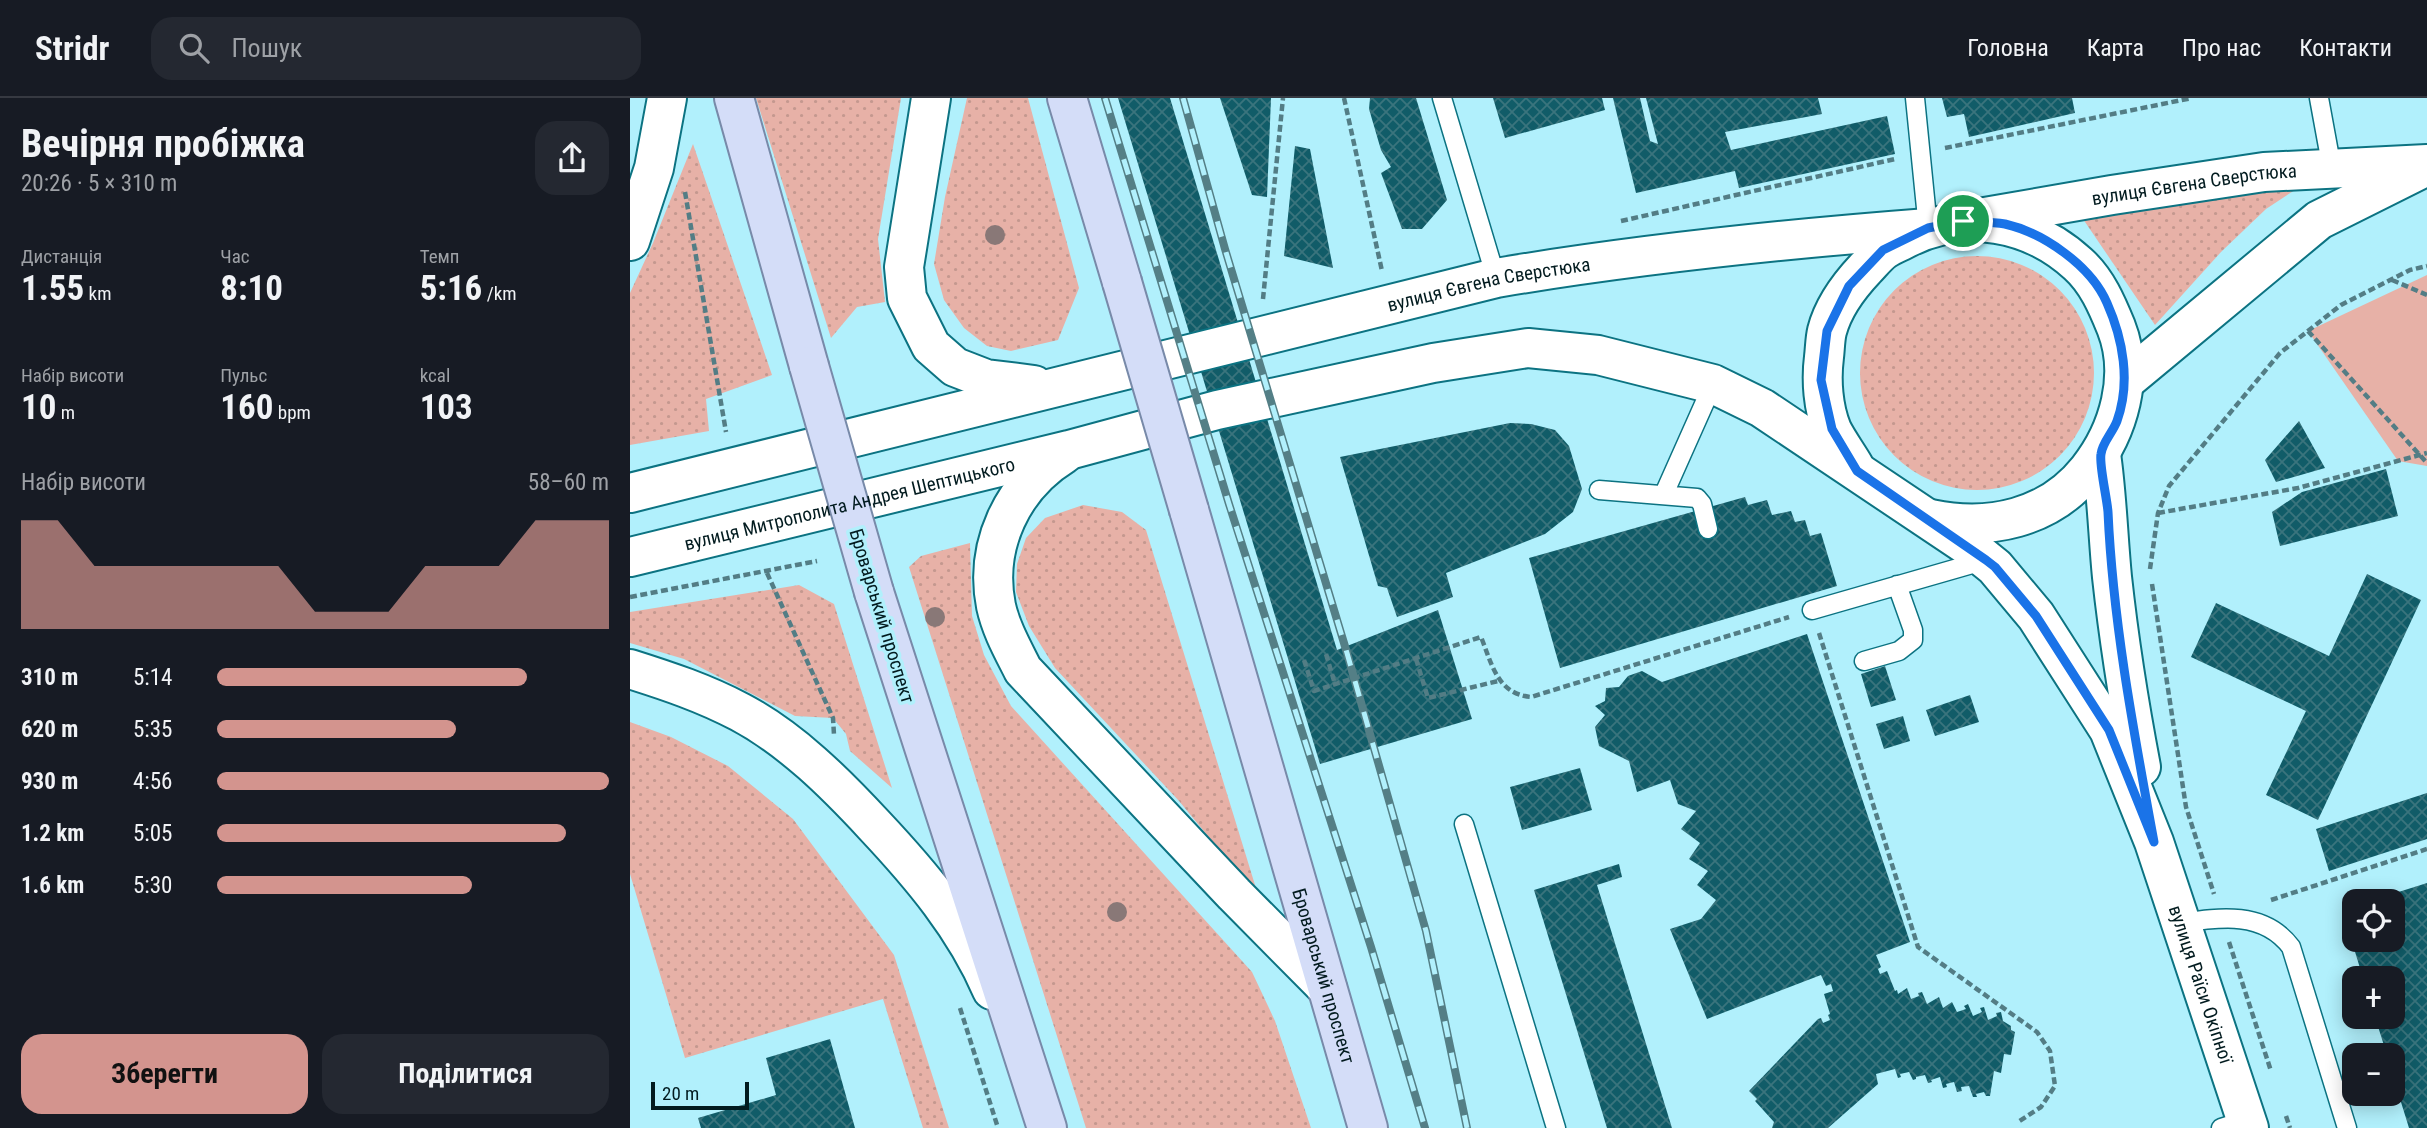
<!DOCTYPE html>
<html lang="uk">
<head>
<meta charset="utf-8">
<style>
	body { margin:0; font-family:"Roboto Condensed",sans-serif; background:#242831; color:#f1f3f6; height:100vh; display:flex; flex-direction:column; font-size:26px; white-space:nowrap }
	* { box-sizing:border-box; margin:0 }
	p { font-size:23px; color:#9ea1a6 }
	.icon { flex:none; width:38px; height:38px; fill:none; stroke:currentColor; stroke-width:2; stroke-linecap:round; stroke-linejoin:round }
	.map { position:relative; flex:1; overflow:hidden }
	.drawer { display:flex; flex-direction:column; background:#171b24; width:630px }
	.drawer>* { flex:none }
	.buttons { position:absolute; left:1712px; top:791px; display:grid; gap:14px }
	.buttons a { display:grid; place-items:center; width:63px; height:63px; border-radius:14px; background:#171b24; box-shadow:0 4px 18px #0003; font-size:35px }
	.scale { position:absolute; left:21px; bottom:18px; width:98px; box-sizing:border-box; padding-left:7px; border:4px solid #021b1f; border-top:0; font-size:19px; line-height:24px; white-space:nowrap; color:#021b1f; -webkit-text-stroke:5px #b1f0fc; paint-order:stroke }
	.pin { position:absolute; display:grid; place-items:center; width:60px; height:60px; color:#fff; margin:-30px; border:4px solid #fff; border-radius:50%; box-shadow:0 2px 7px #0007 }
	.round { display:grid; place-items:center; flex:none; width:74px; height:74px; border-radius:21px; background:#242831 }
	.overview { display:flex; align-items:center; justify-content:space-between; height:119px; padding:0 21px }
	h1 { font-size:38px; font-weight:700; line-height:52px }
	.figures { display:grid; grid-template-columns:repeat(3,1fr); gap:10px; height:119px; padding:7px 21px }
	.figures div { display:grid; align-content:center }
	.figures b { font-size:35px; font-weight:700 }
	.figures small { font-size:19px; font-weight:400 }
	.figures p { font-size:19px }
	.chart { height:196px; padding:14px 21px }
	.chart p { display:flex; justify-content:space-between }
	.chart svg { width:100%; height:126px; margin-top:7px; fill:#d3948e; opacity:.7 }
	.primary-button { display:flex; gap:14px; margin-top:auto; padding:14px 21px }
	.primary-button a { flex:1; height:80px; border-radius:21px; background:#d3948e; color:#111; font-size:28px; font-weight:700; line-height:80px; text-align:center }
	.primary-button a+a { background:#242831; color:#f1f3f6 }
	ul { padding:0 21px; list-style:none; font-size:23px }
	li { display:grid; grid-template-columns:112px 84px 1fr; align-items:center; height:52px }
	li i { height:18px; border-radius:9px; background:#d3948e }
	header { display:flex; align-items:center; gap:42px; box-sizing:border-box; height:98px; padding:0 35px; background:#171b24; border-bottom:2px solid #363941 }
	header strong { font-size:33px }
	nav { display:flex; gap:38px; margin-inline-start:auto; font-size:24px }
	.search { width:490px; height:63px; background:#242831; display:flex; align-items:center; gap:18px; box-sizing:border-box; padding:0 24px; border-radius:21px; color:#9ea1a6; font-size:26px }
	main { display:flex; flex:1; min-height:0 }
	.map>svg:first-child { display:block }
	.grass { fill:url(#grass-dots) }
	.green { fill:#e7b1a7 }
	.building { fill:url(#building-cross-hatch) }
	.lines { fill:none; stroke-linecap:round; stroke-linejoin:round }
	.lane-casing { stroke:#0c7382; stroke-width:21 }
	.secondary-casing { stroke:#0c7382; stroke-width:42 }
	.primary-casing { stroke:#788aa9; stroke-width:42 }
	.path { stroke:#537d85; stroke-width:4.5; stroke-dasharray:7 3.5; stroke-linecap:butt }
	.lane { stroke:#fff; stroke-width:18 }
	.secondary { stroke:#fff; stroke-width:38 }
	.primary { stroke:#d4ddf8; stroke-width:38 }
	.rail-casing { stroke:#547f86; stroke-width:8 }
	.rail { stroke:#b1f0fc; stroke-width:5; stroke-dasharray:16; stroke-linecap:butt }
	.primary-bridge-casing { stroke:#788aa9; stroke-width:42; stroke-linecap:butt }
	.primary-bridge { stroke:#d4ddf8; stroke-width:38 }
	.tree { fill:#897877 }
	.route-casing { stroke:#fff; stroke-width:14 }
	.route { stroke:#1a73e8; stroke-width:9 }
	.labels { text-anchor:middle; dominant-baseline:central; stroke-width:7; stroke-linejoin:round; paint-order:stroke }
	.street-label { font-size:19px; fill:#021b1f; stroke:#b1f0fc }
</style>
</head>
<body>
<header>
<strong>Stridr</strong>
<div class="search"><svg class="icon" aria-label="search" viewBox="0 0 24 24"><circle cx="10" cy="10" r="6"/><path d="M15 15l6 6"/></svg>Пошук</div>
<nav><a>Головна</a><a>Карта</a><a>Про нас</a><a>Контакти</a></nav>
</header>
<main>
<section class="drawer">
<div class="overview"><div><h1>Вечірня пробіжка</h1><p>20:26 · 5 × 310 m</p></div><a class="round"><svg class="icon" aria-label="share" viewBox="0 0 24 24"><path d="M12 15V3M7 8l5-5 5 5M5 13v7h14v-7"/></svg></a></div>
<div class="figures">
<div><p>Дистанція</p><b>1.55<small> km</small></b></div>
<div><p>Час</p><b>8:10</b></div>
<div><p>Темп</p><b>5:16<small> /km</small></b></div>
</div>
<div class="figures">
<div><p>Набір висоти</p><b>10<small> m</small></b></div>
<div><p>Пульс</p><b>160<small> bpm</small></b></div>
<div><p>kcal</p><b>103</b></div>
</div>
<div class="chart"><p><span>Набір висоти</span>58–60 m</p>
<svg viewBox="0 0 160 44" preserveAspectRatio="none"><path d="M0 44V6L10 6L20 22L30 22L40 22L50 22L60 22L70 22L80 38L90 38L100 38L110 22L120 22L130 22L140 6L150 6L160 6V44z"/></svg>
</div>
<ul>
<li><b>310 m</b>5:14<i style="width:79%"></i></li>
<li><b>620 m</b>5:35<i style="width:61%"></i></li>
<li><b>930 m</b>4:56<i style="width:100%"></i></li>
<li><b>1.2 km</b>5:05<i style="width:89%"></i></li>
<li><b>1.6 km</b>5:30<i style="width:65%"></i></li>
</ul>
<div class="primary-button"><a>Зберегти</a><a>Поділитися</a></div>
</section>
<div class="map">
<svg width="1797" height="1030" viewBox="0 0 1797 1030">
	<defs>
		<pattern id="grass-dots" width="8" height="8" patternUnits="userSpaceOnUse" patternTransform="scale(1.75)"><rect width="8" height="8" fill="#e7b1a7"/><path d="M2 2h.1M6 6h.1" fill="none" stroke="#c4988f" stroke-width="1.8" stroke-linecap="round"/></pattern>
		<pattern id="building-cross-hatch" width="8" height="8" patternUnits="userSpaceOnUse" patternTransform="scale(1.75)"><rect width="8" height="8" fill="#115c68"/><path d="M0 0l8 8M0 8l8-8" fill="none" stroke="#3a747d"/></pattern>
	</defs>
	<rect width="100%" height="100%" fill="#b1f0fc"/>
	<path class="grass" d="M126,0h145l-23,141 7,63 -28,5 -26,31z
		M337,0h61l51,190 -21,52 -47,11 -24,-5 -23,-18 -20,-28 -10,-36 11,-67z
		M63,46l79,231 -66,24 3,32 -79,14v-152l23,-50z
		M1680,82l-44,29 -45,43 -66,73 -72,-106z
		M1230 275a117 117 0 1 1 234 0a117 117 0 1 1-234 0Z
		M453,407l39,7 24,18 113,368 -80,-97 -124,-133 -26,-42 -13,-34 1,-28 9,-26 19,-20z
		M340,445l2,73 12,39 27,51 241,266 23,49 36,107h-225l-177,-561 12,-11z
		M169,487l35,19 58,184 -42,-37 -4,-17 -13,-16 -38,-2 -111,-57 -54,-16v-31z
		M0,624l41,15 57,29 65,53 101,136 55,173h-26l-40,-129 -198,59 -55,-184z"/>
	<path class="green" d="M1797,177v191l-29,-5 -90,-130z"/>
	<path class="building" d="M488,0h52l167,552 101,-40 34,109 -152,45z
		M590,0h51l-4,99 -15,-2z
		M740,0h46l31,102 -25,29h-20l-21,-56 10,-6 -10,-17 -12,-41z
		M863,0h109l3,12 -100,28z
		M983,0h27l10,43 8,3 -12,-46h172l4,16 -97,18 6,18 156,-34 8,38 -156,34 -4,-17 -99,22z
		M1312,0h130l3,15 -106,24 -5,-23 -17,3z
		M665,48l15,3 23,119 -49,-12z
		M1669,323l26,47 -49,14 -11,-22z
		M880,325l21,1 24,6 14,16 13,43 -9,23 -28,22 -99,39 7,24 -56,20 -10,-29 -9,-2 -38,-129z
		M1756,371l12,47 -118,30 -8,-34 30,-20z
		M1115,399l3,8 19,-5 5,15 19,-4 4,11 10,-2 5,16 11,-3 16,53 -277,82 -31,-110z
		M1737,476l54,26 -103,220 -52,-25 40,-84 -115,-54 25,-54 113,53z
		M1177,536l103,308 -34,13 5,12 -3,2 2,5 7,-3 8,20 2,-1 1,4 9,-6 4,11 8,-3 -1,-3 4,-1 5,12 12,-7 4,11 9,-6 5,10 9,-3 -2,-3 4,-2 5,12 9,-4 -2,-4 4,-1 4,13 9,-4 -1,-3 5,-1 2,9 8,5v4l4,2 -4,23 -7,-1 -3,19 -7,-2 -4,25h-4l-2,-4 -8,2 1,3h-4l-4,-11 -8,1 1,4 -5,1 -3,-10 -8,2 1,3 -4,1 -3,-11 -9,3 1,2 -4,1 -3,-8 -9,2v2l-3,1 -4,-8 -9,2 1,3 -3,1 -3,-9 -19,5 2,10 -50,44h-56l2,-6 -19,-21 2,-2 -8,-8 69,-72 3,-1 2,5 7,-3 -2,-5 2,-1 -6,-20 9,-3 -2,-7 -5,2 -5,-11 -114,44 -37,-90 31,-10 15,-19 -19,-15 11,-14 -19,-12 11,-16 -19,-14 15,-18 -18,-7 -8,-24 -33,12 -8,-31 -30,-15 -4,-19 10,-12 -10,-9 10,-5 1,-13 13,-1 9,-11 14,-5 20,11z
		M1255,568l11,34 -25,7 -10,-33z
		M1340,597l9,27 -44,14 -9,-26z
		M1273,618l7,25 -26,8 -8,-25z
		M950,670l12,42 -70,20 -12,-43z
		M1797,695v46l-98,32 -13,-42z
		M989,766l3,13 -25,8 75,243h-65l-73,-238z
		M1797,785v245h-18l-17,-55v-18h-5l-12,-38h17v-39h-29l-21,-69 12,-3v34h38v-39h-22z
		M200,941l25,89h-154l-3,-10 78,-23 -10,-37z"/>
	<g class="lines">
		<defs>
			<path id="lane" d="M812,0l54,180
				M1285,0l13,130
				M1689,0l13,71
				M969,392l98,8 5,6 6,25
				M1034,396l49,-110
				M1182,512l174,-50
				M1234,563l35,-10 14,-11v-10l-16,-45
				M834,726l92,304
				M1551,825c39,-6 83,-12 110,24l56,181
				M1591,1030l25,-8"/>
			<g id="secondary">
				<path d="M301,0l-27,169 3,31 24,48 24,21 31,12 48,6"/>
				<path id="s1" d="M1355,119l127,-22 152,-23 163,-8"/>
				<path d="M0,143l24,-73 13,-70"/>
				<path d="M1494,284l195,-162 100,-50"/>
				<path d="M434,356c-52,32 -80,92 -68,152 5,23 17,44 27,64l211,224 93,94"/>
				<path d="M1471,356c6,41 7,82 11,123 7,64 17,127 29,190"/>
				<path d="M1224,368c-7,-12 -16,-24 -22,-36 -9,-22 -11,-50 -8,-73 1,-8 1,-18 3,-26 6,-23 22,-45 38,-62 6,-6 12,-14 19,-19 7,-5 16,-8 23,-12 58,-29 124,-17 171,26 19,17 29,41 38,63 19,48 3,104 -28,143 -39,49 -99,61 -157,49"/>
				<path id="s2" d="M0,395l866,-215c143,-24 288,-39 432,-50"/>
				<path id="s3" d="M0,459l439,-107 148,-40 216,-47 95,-15 70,7 115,29 49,24 212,142 21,17 41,49 73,114 45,112 95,286"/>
				<path d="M0,571c38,12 74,24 110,43 51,27 95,71 134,113 47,50 91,102 118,165"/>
			</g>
			<g id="primary">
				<path d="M104,0l75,268"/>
				<path d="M437,0l55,184"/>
				<path id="s4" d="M559,412l179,618"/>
				<path d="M244,494l173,536"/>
			</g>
		</defs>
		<use href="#lane" class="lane-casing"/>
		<use href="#secondary" class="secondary-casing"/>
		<use href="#primary" class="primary-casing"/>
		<path class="path" d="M714,0l38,173
			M1315,50l247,-50
			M55,94l41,240
			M991,123l274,-62
			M1762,182l35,15
			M633,201l20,-201
			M1678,233l119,132
			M1528,415l140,-25 129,-35
			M1520,471l8,-56 11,-27 111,-133 61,-48 69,-35 17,-4
			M137,475l66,145 1,17
			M1522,486l34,223 28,87
			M0,499l187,-36
			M1189,535l99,314 119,85 13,19 5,35 -14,21 -23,15
			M696,556l9,30
			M786,561l12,39 70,-17
			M674,562l10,31 167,-54c11,27 16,57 50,60l258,-80
			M1641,802l156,-51
			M1599,844l42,129
			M330,910l38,120
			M1656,1018l4,12"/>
		<use href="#lane" class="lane"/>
		<use href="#secondary" class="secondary"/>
		<use href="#primary" class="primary"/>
		<defs>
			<path id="rail" d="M475,0l124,406 142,443 54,181
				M553,0l42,151 122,404 79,278 41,197"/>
		</defs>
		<use href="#rail" class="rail-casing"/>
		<use href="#rail" class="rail"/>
		<defs>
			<path id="primary-bridge" d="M492,184l67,228
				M179,268l65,226"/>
		</defs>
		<use href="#primary-bridge" class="primary-bridge-casing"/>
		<use href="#primary-bridge" class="primary-bridge"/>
	</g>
	<g class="tree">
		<circle cx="365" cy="137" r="10"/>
		<circle cx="305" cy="519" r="10"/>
		<circle cx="487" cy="814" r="10"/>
	</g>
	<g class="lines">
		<defs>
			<path id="route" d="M1333,123c14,1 29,1 42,3 39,9 86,42 102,79 16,36 24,79 10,118 -4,11 -15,22 -16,33 -2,11 6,44 7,58 5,111 26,221 46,330l-45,-112 -73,-114 -41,-49 -9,-7 -129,-89 -25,-42 -11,-49 6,-49 22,-45 34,-36 45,-22z"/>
		</defs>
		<use href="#route" class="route-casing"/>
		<use href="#route" class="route"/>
	</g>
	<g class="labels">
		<g class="street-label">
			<text stroke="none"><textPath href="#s1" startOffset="212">вулиця Євгена Сверстюка</textPath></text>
			<text stroke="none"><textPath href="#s2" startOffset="884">вулиця Євгена Сверстюка</textPath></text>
			<text stroke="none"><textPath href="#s3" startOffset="226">вулиця Митрополита Андрея Шептицького</textPath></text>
			<text transform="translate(252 518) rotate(73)">Броварський проспект</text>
			<text stroke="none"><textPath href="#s4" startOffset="485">Броварський проспект</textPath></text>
			<text stroke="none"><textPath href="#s3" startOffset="1918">вулиця Раїси Окіпної</textPath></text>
		</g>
	</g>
</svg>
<div class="buttons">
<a><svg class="icon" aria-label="locate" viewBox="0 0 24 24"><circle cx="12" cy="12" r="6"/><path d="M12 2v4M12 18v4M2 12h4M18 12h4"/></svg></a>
<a>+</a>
<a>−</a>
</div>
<div class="scale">20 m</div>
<div class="pin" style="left:1333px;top:123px;background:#1e9e55"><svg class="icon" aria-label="arrive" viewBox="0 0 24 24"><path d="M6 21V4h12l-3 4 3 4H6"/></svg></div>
</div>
</main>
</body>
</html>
